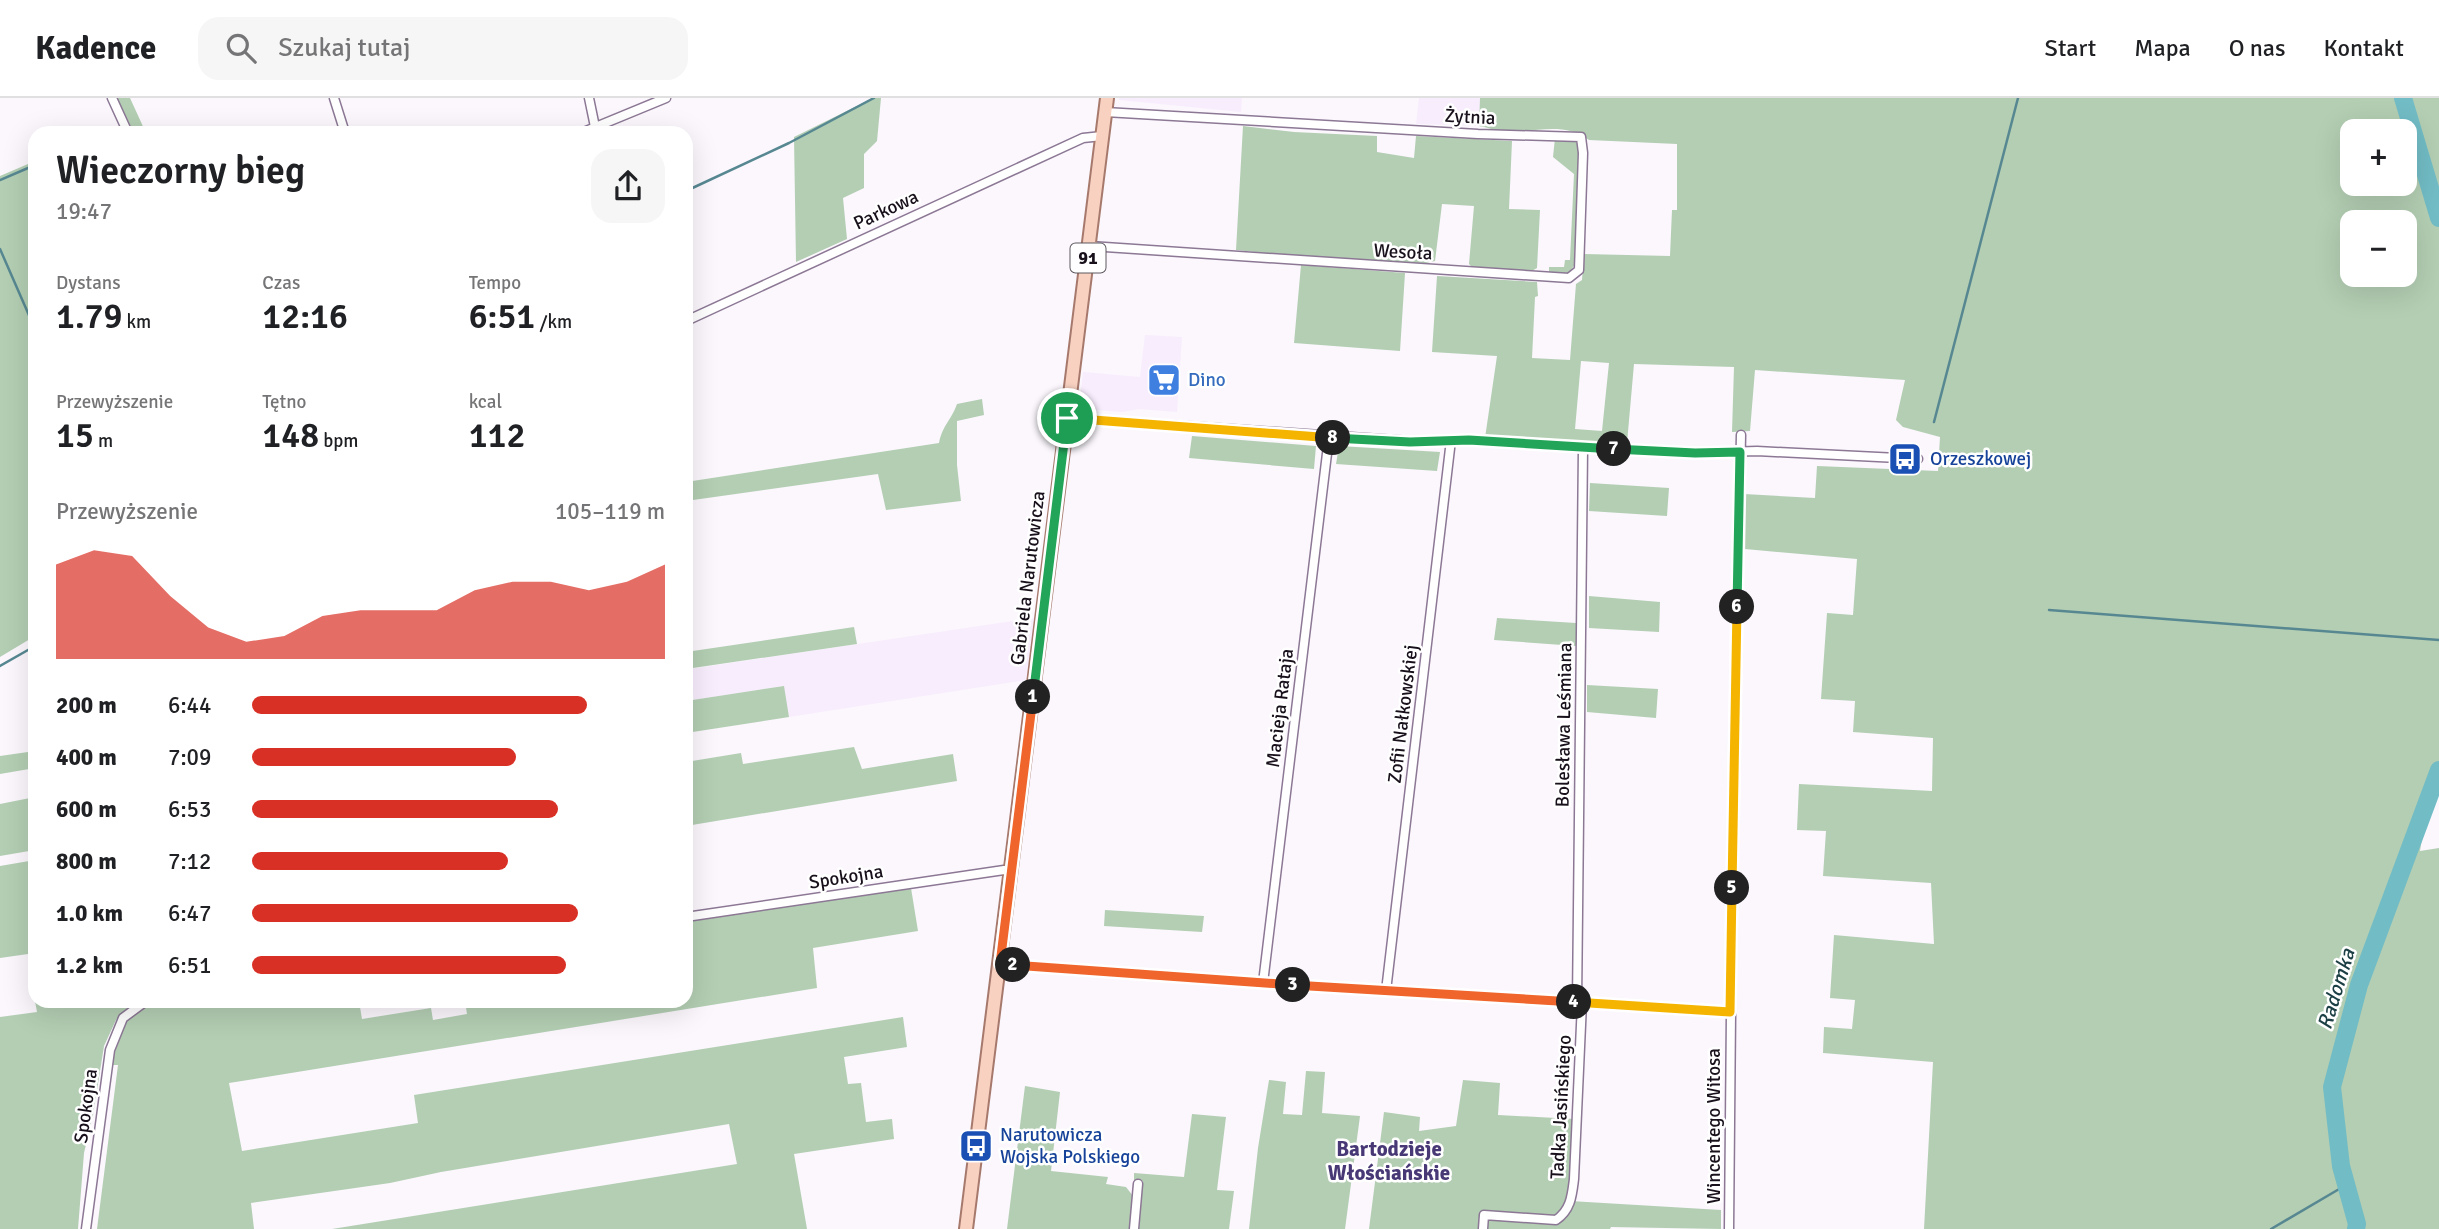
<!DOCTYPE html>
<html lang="pl">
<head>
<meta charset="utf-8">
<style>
	body { margin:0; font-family:Signika,sans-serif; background:#f6f6f6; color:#202124; height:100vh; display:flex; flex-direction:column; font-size:26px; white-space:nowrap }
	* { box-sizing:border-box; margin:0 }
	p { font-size:23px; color:#757577 }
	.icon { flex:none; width:38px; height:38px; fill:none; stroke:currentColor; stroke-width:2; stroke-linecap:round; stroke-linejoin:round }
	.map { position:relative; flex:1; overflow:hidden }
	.drawer { position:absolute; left:28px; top:28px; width:665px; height:882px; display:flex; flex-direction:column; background:#fff; border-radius:21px; box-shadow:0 7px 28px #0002 }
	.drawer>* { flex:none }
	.fabs { position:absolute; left:2340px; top:21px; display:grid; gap:14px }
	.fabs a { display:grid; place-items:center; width:77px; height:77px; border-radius:14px; background:#fff; box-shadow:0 7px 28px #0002; font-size:35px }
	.pin { position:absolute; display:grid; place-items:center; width:60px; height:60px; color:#fff; margin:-30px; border:4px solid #fff; border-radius:50%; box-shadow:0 2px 7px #0007 }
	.km { position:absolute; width:35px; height:35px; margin:-18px; border-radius:50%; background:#222; color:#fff; font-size:19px; line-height:35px; text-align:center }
	.round { display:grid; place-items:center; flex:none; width:74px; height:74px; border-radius:21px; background:#f6f6f6 }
	.head { display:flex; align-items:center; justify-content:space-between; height:119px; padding:0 28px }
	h1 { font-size:38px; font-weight:600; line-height:52px }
	.metrics { display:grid; grid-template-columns:repeat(3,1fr); gap:10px; height:119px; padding:7px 28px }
	.metrics div { display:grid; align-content:center }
	.metrics b { font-size:35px; font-weight:600 }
	.metrics small { font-size:19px; font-weight:400 }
	.metrics p { font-size:19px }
	.chart { height:196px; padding:14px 28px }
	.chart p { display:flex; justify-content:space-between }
	.chart svg { width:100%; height:126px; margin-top:7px; fill:#d93025; opacity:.7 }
	ul { padding:0 28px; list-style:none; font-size:23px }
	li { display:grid; grid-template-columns:112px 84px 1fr; align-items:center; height:52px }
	li i { height:18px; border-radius:9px; background:#d93025 }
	header { display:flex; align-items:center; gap:42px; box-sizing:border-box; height:98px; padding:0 35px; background:#fff; border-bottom:2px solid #e0e0e0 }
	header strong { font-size:33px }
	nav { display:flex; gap:38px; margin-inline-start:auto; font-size:24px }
	.search { width:490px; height:63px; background:#f6f6f6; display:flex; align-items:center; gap:18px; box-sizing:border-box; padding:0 24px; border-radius:21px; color:#757577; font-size:26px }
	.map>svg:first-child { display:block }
	.built { fill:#f8edfd }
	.green { fill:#b3ceb3; fill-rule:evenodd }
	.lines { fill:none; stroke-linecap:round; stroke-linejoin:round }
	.stream { stroke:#578892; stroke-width:2.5 }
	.river { stroke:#72bcc5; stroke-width:18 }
	.minor-casing { stroke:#8c7895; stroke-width:11 }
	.primary-casing { stroke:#a6796c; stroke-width:16 }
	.minor { stroke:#fff; stroke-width:8 }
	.primary { stroke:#f8d1c1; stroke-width:12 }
	.split-1-casing { stroke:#fff; stroke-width:14 }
	.split-2-casing { stroke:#fff; stroke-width:14 }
	.split-3-casing { stroke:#fff; stroke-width:14 }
	.split-4-casing { stroke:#fff; stroke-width:14 }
	.split-5-casing { stroke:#fff; stroke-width:14 }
	.split-6-casing { stroke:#fff; stroke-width:14 }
	.split-7-casing { stroke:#fff; stroke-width:14 }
	.split-8-casing { stroke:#fff; stroke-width:14 }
	.split-9-casing { stroke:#fff; stroke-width:14 }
	.split-1 { stroke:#22a559; stroke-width:9 }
	.split-2 { stroke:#f0652b; stroke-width:9 }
	.split-3 { stroke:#f0652b; stroke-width:9 }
	.split-4 { stroke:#f0652b; stroke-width:9 }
	.split-5 { stroke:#f5b400; stroke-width:9 }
	.split-6 { stroke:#f5b400; stroke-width:9 }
	.split-7 { stroke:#22a559; stroke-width:9 }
	.split-8 { stroke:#22a559; stroke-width:9 }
	.split-9 { stroke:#f5b400; stroke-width:9 }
	.labels { text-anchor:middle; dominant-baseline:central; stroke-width:5; stroke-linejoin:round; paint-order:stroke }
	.shield { fill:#fff; stroke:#5d585f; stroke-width:2 }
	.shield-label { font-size:18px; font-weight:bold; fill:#18101b }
	.street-label { font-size:19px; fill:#18101b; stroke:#fff }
	.shop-label { font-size:19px; fill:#366cbe; stroke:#fff; text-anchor:start }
	.transit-label { font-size:19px; fill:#164399; stroke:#fff; text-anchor:start }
	.water-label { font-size:21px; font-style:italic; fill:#1b3f44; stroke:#fff }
	.neighbourhood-label { font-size:21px; font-weight:bold; fill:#483976; stroke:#fff }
</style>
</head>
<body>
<header>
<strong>Kadence</strong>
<div class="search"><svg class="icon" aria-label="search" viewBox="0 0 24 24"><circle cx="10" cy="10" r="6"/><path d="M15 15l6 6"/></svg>Szukaj tutaj</div>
<nav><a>Start</a><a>Mapa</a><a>O nas</a><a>Kontakt</a></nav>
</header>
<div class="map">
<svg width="2439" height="1131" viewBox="0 0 2439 1131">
	<rect width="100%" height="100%" fill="#fbf7fd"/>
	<path class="built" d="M1119,0h123l-1,14 -122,-12z
		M1419,0h61l-1,28 -63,-2z
		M1145,237l37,2 -5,75 -38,-3 -17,3 -38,-3 -4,-8 3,-29 57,5z
		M1034,520l-8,62 -237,37 -6,-31 -89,14 -4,-31z"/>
	<path class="green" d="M117,0h13l16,35h-12z
		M873,0h8l-4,43 -13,13v34l-21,10 4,41 -51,23 -2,-125z
		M1480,0h959v688l-14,34 -5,31 19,-3v381h-515l9,-167 -110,-9 1,-26 28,2 3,-29 -25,-2 4,-63 100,9 -3,-61 -108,-7 3,-45 -29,-1 2,-46 133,7 1,-53 -80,-6 2,-31 -34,-2 6,-86 26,2 4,-56 -112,-10 -1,-55 71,4 2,-32 121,5 2,-34 -37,-10 -7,-7 9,-40 -150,-10 -5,61 -18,1 2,-65 -100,-3 -7,79 -142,-5 12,-82 -65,-4 5,-76 100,6 1,14 -3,1 -3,61 38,2 6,-76 6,-4 2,-26 86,2 2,-46h5v-66l-88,-4c-25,-20 -58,-6 -88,-9 -8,-1 -15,-4 -22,-5zM2352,33h52v53h-52zM2352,124h52v53h-52zM1581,263l28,2 -7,68 -27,-2z
		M1243,28l51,6 83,4v16l37,6 2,-22 96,5 -3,68 31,1 -3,58 -7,4 -57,-4 -4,-4 5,-58 -32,-2 -7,57 -14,3 -106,-6 -79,-8z
		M1555,40l21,2 4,9 -6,117 -6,8 -19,-1v-6h15l1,-7h5l4,-86 -21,-17z
		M35,63v475l-35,21v-481z
		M1301,167l104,8 -5,78 -106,-8z
		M982,301l2,16 -27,6v44l4,36 -75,9 -8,-36 -192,27v-19l253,-39c4,-19 12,-22 18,-39z
		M1192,338l124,10 -2,23 -125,-11z
		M1339,348l101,6 -3,19 -101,-7z
		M1590,385l79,5 -2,28 -78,-5z
		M1589,498l71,6 -1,30 -70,-4z
		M1497,520l79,5v23l-82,-6z
		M854,529l3,17 -171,25v-17z
		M1587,587l71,4 -2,29 -69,-6z
		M784,588l5,31 -103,16v-32z
		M854,649l8,22 91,-15 4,27 -271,45v-64l55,-9 2,11z
		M35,653v17l-35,6v-18z
		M35,699v53l-35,6v-52z
		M35,762v93l-35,5v-92z
		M911,790l7,43 -105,17 4,40 -588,95 13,68 176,-28 -4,-28 489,-78 4,30 -63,10 4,27 13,-1 5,39 26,-3 2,20 -100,15 13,75h-475l405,-65 -8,-40 -288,48 -51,11 -139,20 3,26h-157l21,-164h-8c5,-28 16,-53 44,-64h205l3,18 69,-11 2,12 34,-6 -2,-13h221v-79z
		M1105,812l99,6 -2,16 -98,-6z
		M35,903h99l-18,19 -12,26 -11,69 -9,38 -6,76h-78v-212l37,-5z
		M1306,973l19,1 -3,41 38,3 -15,113h-96l9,-81 11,-68 17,2 -3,32 19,1z
		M1463,982l37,3 -2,32 76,4 -4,82 151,9v19l-110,-2 -1,2h-241l15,-117 36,5 -1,14 37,-5z
		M1025,988l35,6 -9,79 57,6 -2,7 20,3 7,9 -4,33h-122z
		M1192,1016l34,3 -9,73 17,1 -5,38h-92l6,-48 -9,-1v-7l50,4z"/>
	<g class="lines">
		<path class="stream" d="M108,35l9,-4
			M0,82l35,-15
			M686,93l103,-48 85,-45
			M0,151l35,80
			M1934,324l84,-324
			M2049,512l390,30
			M0,568l35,-20
			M2271,1131l75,-44"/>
		<path class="river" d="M2403,0l36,120
			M2356,1131l1,-5 -16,-58 -9,-79 27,-102 80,-215"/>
		<defs>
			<path id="minor" d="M112,0l16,35
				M334,0l11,35
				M589,0l6,29
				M581,35l85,-35
				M1090,148l479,32 10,-8 4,-117 -2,-16 -103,-3 -373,-22
				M686,223l397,-183 19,-2
				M1067,320l343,23 59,-1 226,13 62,-2 161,8
				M686,819l318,-47 7,1
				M1000,866l386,27 344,21
				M1263,885l66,-546
				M1386,893l65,-551
				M1577,905l6,-555
				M86,1131l24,-179 13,-32 23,-17
				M1134,1131l4,-45
				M1483,1131l1,-14 72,5c15,-10 16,-25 18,-41l8,-176
				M1729,1131l4,-432 8,-362"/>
			<path id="primary" d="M966,1131l141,-1131"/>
		</defs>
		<use href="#minor" class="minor-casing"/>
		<use href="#primary" class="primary-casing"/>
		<use href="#minor" class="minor"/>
		<use href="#primary" class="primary"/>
	</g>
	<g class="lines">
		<defs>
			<path id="split-1" d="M1033,599l34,-279"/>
			<path id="split-2" d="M1013,867l-13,-1 33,-267"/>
			<path id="split-3" d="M1013,867l280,20"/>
			<path id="split-4" d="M1293,887l281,17"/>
			<path id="split-5" d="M1574,904l156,10 2,-124"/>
			<path id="split-6" d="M1732,790l5,-281"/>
			<path id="split-7" d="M1614,351l81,4 45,-1 -3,155"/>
			<path id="split-8" d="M1333,340l77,4 59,-2 145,9"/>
			<path id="split-9" d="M1067,320l266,20"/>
		</defs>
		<use href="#split-1" class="split-1-casing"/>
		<use href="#split-2" class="split-2-casing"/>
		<use href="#split-3" class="split-3-casing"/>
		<use href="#split-4" class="split-4-casing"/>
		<use href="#split-5" class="split-5-casing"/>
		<use href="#split-6" class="split-6-casing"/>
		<use href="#split-7" class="split-7-casing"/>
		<use href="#split-8" class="split-8-casing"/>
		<use href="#split-9" class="split-9-casing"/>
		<use href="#split-1" class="split-1"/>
		<use href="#split-2" class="split-2"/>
		<use href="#split-3" class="split-3"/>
		<use href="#split-4" class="split-4"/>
		<use href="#split-5" class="split-5"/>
		<use href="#split-6" class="split-6"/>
		<use href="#split-7" class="split-7"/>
		<use href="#split-8" class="split-8"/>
		<use href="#split-9" class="split-9"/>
	</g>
	<defs>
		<symbol id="supermarket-square" viewBox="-11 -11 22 22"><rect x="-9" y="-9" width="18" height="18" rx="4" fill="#3f7fe0" stroke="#fff"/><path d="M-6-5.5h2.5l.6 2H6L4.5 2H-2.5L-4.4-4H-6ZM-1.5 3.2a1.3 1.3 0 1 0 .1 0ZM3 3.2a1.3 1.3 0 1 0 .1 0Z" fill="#fff"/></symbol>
		<symbol id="bus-square" viewBox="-11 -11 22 22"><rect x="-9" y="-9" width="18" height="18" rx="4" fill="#1a4fb4" stroke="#fff"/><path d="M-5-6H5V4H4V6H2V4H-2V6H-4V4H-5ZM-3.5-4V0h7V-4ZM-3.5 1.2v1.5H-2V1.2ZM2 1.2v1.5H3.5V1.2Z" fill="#fff"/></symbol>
	</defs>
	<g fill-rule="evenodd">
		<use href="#supermarket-square" x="1145" y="263" width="38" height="38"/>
		<use href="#bus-square" x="1886" y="342" width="38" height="38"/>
		<use href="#bus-square" x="957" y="1029" width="38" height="38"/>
	</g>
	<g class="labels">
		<rect class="shield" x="1070.5" y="145.5" width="35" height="29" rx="5"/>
		<g class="shield-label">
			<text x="1088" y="160">91</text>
		</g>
		<g class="street-label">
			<text transform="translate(1470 19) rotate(3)">Żytnia</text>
			<text transform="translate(886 112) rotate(-25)">Parkowa</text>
			<text transform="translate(1403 154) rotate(3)">Wesoła</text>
			<text transform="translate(1028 480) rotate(-83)">Gabriela Narutowicza</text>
			<text transform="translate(1280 610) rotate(-83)">Macieja Rataja</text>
			<text transform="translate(1403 616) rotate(-83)">Zofii Nałkowskiej</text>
			<text transform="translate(1564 627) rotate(-89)">Bolesława Leśmiana</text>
			<text transform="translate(846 779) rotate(-9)">Spokojna</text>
			<text transform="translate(86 1008) rotate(-82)">Spokojna</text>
			<text transform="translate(1561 1009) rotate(-87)">Tadka Jasińskiego</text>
			<text transform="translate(1714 1028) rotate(-90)">Wincentego Witosa</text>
		</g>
		<g class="shop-label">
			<text x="1188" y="282">Dino</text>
		</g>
		<g class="transit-label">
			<text x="1930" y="361">Orzeszkowej</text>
			<text x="1000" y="1037">Narutowicza<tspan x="1000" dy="22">Wojska Polskiego</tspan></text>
		</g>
		<g class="water-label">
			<text transform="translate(2336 891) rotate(-73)">Radomka</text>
		</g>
		<g class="neighbourhood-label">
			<text x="1389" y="1051">Bartodzieje<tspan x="1389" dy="24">Włościańskie</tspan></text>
		</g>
	</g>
</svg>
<div class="fabs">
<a>+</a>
<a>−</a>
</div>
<div class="pin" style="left:1067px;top:320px;background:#1e9e55"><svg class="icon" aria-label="arrive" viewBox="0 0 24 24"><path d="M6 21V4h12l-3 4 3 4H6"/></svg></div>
<b class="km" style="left:1033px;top:599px">1</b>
<b class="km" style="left:1013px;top:867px">2</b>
<b class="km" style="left:1293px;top:887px">3</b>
<b class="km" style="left:1574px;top:904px">4</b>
<b class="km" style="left:1732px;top:790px">5</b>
<b class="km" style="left:1737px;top:509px">6</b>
<b class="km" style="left:1614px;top:351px">7</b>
<b class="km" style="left:1333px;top:340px">8</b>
<section class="drawer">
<div class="head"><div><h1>Wieczorny bieg</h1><p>19:47</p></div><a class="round"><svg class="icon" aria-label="share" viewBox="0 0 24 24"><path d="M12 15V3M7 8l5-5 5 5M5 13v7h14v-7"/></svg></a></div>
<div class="metrics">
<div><p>Dystans</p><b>1.79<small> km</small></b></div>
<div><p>Czas</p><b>12:16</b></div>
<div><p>Tempo</p><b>6:51<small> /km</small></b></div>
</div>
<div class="metrics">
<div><p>Przewyższenie</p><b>15<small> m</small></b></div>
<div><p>Tętno</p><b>148<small> bpm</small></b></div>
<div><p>kcal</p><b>112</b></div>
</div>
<div class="chart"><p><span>Przewyższenie</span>105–119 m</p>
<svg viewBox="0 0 160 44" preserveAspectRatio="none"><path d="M0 44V11L10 6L20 8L30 22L40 33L50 38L60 36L70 29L80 27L90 27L100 27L110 20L120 17L130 17L140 20L150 17L160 11V44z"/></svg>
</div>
<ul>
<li><b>200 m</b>6:44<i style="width:81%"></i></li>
<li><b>400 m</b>7:09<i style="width:64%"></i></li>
<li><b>600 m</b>6:53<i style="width:74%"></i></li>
<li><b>800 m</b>7:12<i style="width:62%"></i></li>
<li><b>1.0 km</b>6:47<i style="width:79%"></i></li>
<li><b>1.2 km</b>6:51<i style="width:76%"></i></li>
</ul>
</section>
</div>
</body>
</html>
